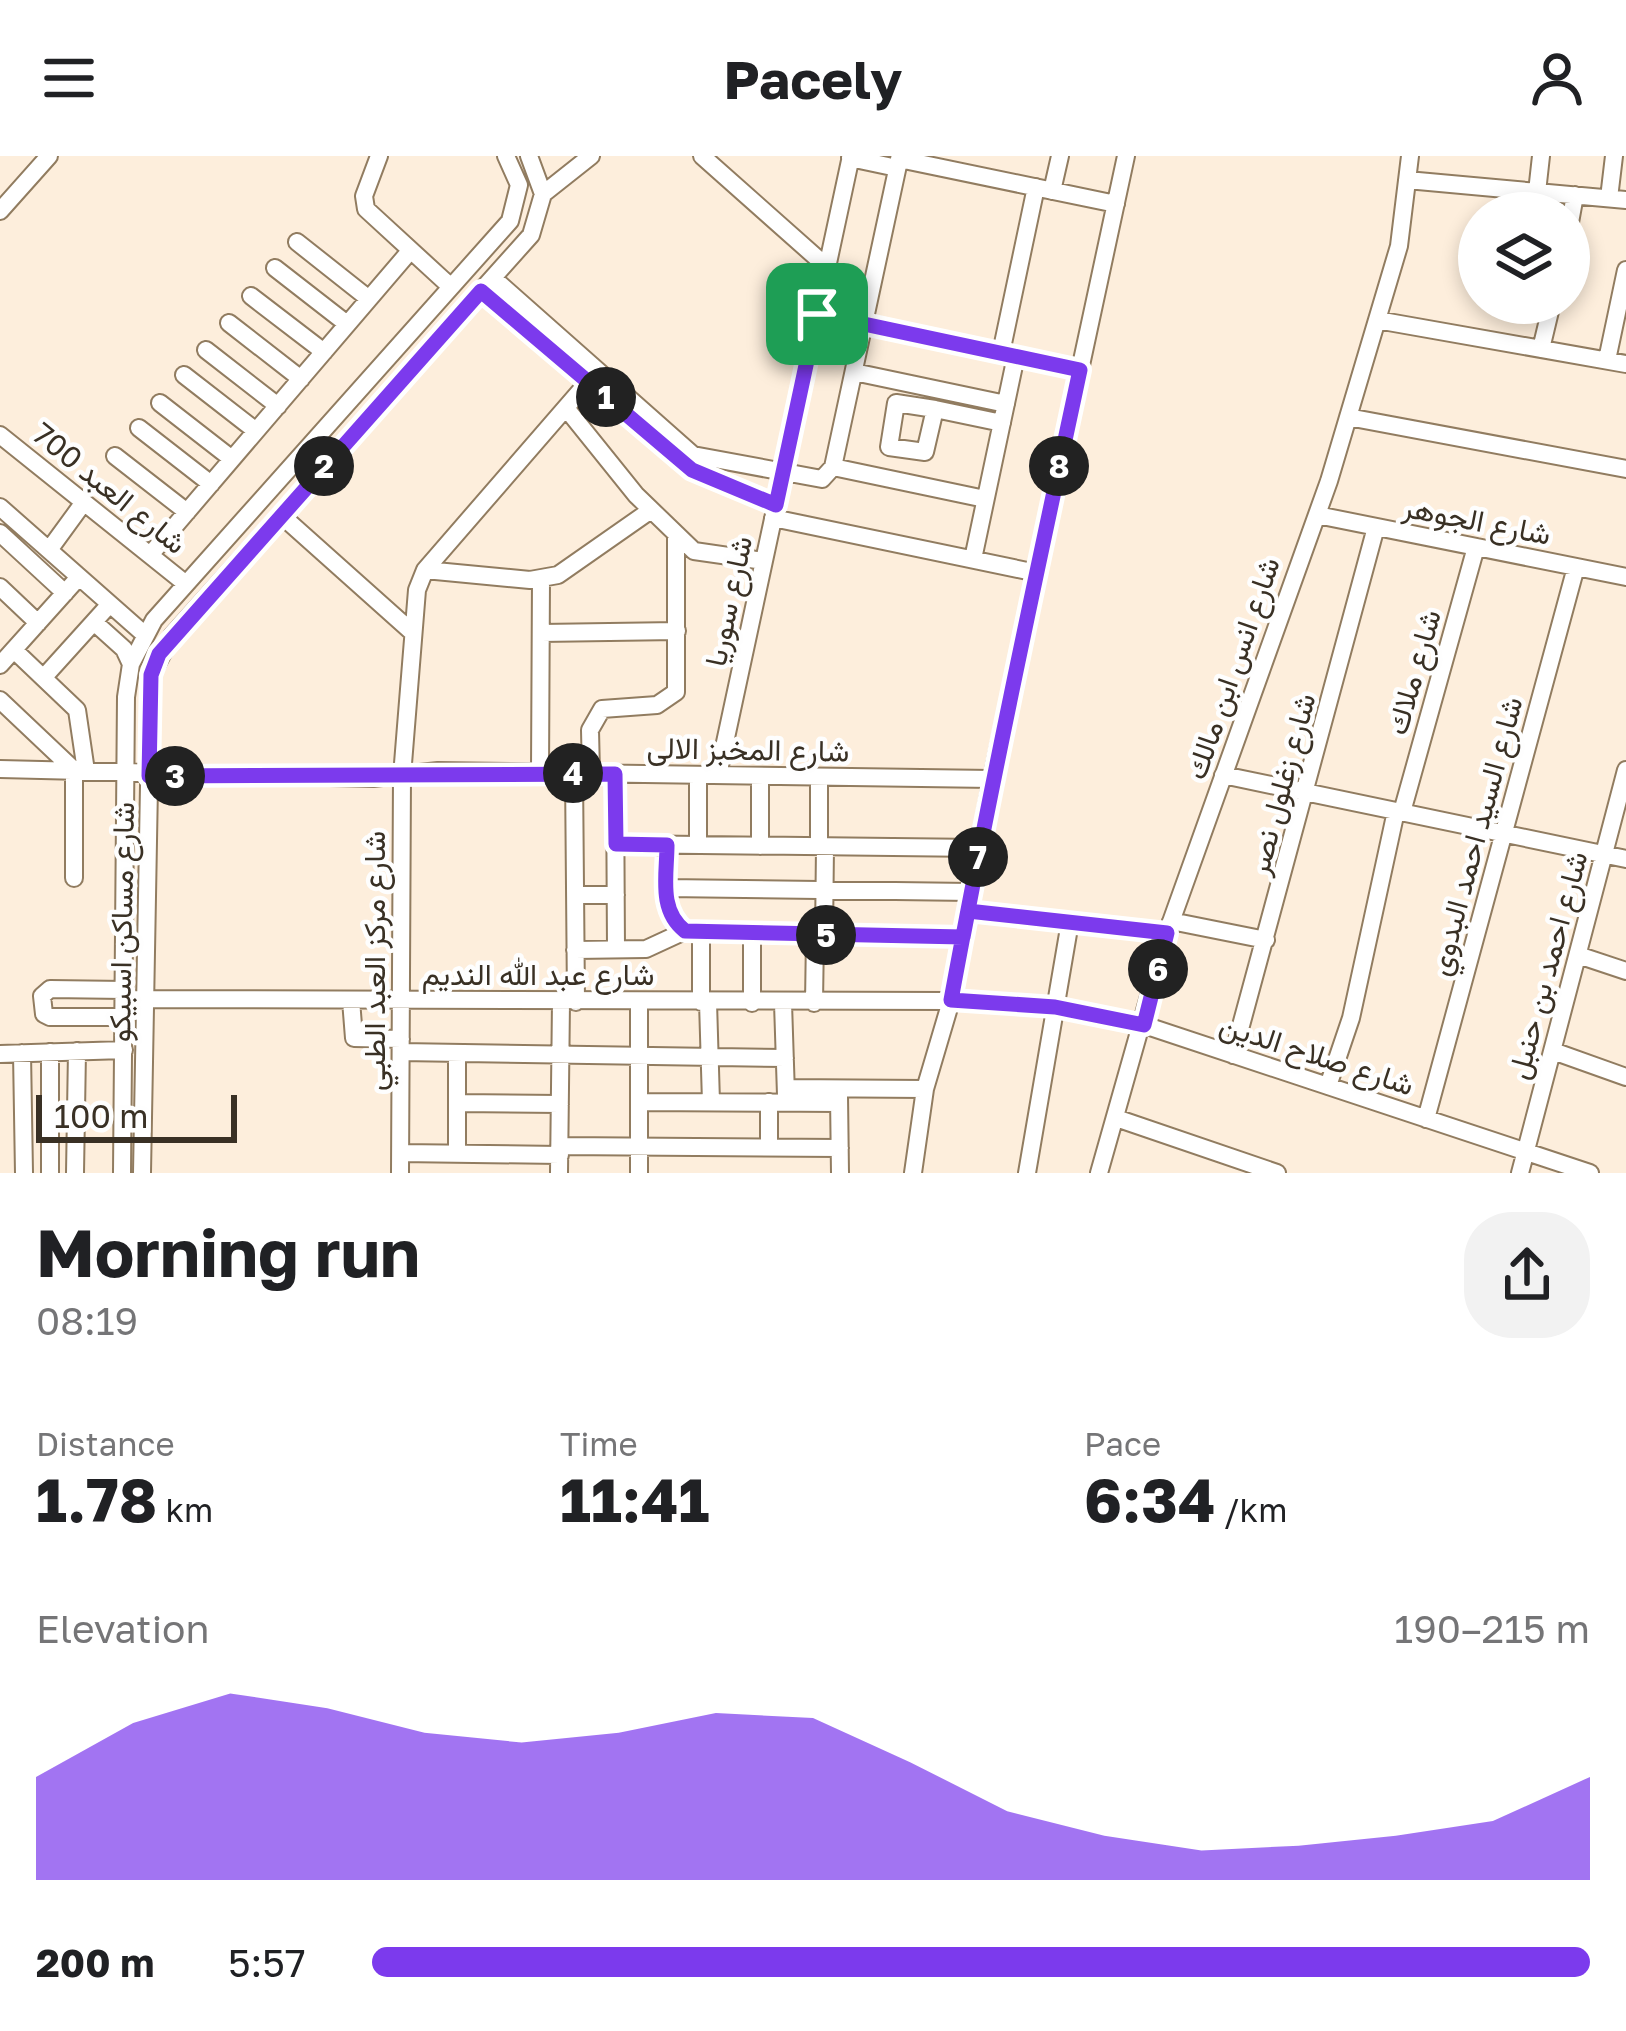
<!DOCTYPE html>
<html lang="en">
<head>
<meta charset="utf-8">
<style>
	body { margin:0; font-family:"Golos Text",Vazirmatn,sans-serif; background:#f2f2f2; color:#202124; height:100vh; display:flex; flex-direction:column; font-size:45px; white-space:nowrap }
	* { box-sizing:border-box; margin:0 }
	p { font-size:39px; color:#757577 }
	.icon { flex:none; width:66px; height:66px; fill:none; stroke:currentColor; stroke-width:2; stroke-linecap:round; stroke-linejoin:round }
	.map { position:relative; height:1017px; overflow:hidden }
	.side { display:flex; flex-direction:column; background:#fff; flex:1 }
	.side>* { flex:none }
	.buttons { position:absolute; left:1458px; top:36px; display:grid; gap:24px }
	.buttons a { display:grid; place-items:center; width:132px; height:132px; border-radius:50%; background:#fff; box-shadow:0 6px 18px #0003; font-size:60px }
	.scale { position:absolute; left:36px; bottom:30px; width:201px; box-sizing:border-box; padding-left:12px; border:6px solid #393024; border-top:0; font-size:33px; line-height:42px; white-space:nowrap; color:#393024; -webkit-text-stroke:9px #fefefe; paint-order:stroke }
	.pin { position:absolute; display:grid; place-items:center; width:102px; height:102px; color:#fff; margin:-51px; border-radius:24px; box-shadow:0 6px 18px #0006 }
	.km { position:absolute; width:60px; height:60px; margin:-30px; border-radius:50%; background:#222; color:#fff; font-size:33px; line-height:60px; text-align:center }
	.round { display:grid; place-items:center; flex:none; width:126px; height:126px; border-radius:48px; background:#f2f2f2 }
	.head { display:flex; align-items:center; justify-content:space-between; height:204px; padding:0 36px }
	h1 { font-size:66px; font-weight:700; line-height:90px }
	.metrics { display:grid; grid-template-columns:repeat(3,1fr); gap:18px; height:204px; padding:12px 36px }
	.metrics div { display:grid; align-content:center }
	.metrics b { font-size:60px; font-weight:700 }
	.metrics small { font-size:33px; font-weight:400 }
	.metrics p { font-size:33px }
	.chart { height:336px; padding:24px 36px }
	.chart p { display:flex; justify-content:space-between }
	.chart svg { width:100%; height:216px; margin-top:12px; fill:#7c3aed; opacity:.7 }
	ul { padding:0 36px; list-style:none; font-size:39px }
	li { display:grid; grid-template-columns:192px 144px 1fr; align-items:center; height:90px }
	li i { height:30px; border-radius:15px; background:#7c3aed }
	header { display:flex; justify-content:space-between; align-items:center; height:156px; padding:0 36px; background:#fff; font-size:54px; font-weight:700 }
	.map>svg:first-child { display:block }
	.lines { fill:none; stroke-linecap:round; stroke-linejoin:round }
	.minor-casing { stroke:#917c60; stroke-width:20 }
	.minor { stroke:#fff; stroke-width:16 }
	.route-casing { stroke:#fff; stroke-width:24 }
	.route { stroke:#7c3aed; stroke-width:15 }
	.labels { text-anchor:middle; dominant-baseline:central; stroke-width:9; stroke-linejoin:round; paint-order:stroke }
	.street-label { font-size:30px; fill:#393024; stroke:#fefefe }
</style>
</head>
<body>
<header><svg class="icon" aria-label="menu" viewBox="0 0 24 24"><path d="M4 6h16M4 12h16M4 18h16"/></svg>Pacely<svg class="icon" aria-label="person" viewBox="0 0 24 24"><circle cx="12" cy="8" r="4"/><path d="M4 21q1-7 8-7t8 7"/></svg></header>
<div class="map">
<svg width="1626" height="1017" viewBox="0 0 1626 1017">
	<rect width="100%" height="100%" fill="#fdeedc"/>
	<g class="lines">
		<defs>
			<path id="minor" d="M379,0l-15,40 2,13 85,78
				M702,0l125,111
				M850,2l47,10
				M899,3l217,45
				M1407,24l219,20
				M1052,35l8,-35
				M1537,36l4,-36
				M543,38l48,-38
				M1609,42l5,-42
				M0,55l49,-55
				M1569,72l6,-33
				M297,86l72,57
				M275,112l72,56
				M493,122l200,177 129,24 11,-12 67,-311
				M481,135l211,179 84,35
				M251,140l73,56
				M817,158l263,56
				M1377,164l249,44
				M229,167l72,56
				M1541,193l11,-46
				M206,194l72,56
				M1001,197l35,-166
				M1607,204l19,-90
				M854,216l152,32
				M184,219l72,56
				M160,247l72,56
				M566,252l70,87 58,56 70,10
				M935,253l-39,-6 -7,44 36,5 10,-43 67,14
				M1348,261l278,52
				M139,272l72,56
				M0,279l186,149
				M115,300l72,56
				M833,311l152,32
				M0,351l144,127
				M281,359l131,117
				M1317,359l309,62
				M773,362l264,55
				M0,377l65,60
				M49,394l35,-48
				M150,399l260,-304
				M973,403l43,-203
				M425,414l105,10 28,-5 93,-65
				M0,431l38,36
				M94,466l30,27 7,15
				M541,477l136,-2
				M14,494l63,60 9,61
				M0,509l79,-88
				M44,521l66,-73
				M0,544l74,70v108
				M0,613l373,9 65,-7 554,8
				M540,617l1,-194
				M574,617l2,229
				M591,617l-1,-43 12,-21 55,-4 19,-13v-158
				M615,618l1,175
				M718,619l133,-619
				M1223,619l403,84
				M819,621v69
				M1402,656l74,-265
				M616,688l364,4
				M667,689c0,31 -8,65 18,86l278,6
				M698,689v-70
				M760,690v-70
				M667,732l304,4
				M575,739h41
				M968,755l199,22
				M1171,765l95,19
				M701,778v68
				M824,779l1,-88
				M575,794l71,-1 39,-18
				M1578,799l48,16
				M125,843l826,2 104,6 89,18 446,148
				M351,844l3,38 47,1
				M708,846l3,100
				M752,847v-69
				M783,847l3,92
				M814,847l1,-68
				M124,861h-74l-6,-3 -2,-18 8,-7 75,1
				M1553,895l73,26
				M50,896v121
				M401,896l384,6
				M22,897l2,120
				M0,898l124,-4
				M1233,899l143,-528
				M1328,930l23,-68 45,-207
				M786,932l139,1
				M839,940l1,77
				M639,946l200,1
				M769,946v45
				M457,947l103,1
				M1116,962l161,55
				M1426,963l150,-552
				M560,990l280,2
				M400,997l160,2
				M457,997v-99
				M75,1017l2,-122
				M122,1017l4,-476 5,-33 23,-44 356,-399 9,-36 -13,-29
				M142,1017l9,-498 21,-39 359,-401 12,-41 -14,-38
				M400,1017l2,-397 15,-186 8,-20 163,-188
				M559,1017l2,-171
				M639,1017v-171
				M913,1017l12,-84 26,-88 41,-222 134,-623
				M1027,1017l43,-251
				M1099,1017l68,-240 162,-452 70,-235 11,-90
				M1520,1017l106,-403"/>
		</defs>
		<use href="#minor" class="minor-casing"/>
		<use href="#minor" class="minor"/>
	</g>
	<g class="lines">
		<defs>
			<path id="route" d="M817,158l-41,191 -84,-35 -211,-179 -322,363 -8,21 -2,101 466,-2 1,70 51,1c0,30 -9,65 18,86l278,6 5,-26 199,22 -23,92 -89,-18 -104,-7c39,-211 84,-420 129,-630l-263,-56"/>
		</defs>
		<use href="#route" class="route-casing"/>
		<use href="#route" class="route"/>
	</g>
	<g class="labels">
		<g class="street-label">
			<text transform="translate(110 332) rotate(39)">شارع العبد 700</text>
			<text transform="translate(1477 364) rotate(11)">شارع الجوهر</text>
			<text transform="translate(728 445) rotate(-78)">شارع سوريا</text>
			<text transform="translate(1232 512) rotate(-71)">شارع انس ابن مالك</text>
			<text transform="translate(1413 516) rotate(-74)">شارع ملاك</text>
			<text transform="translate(748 593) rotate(1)">شارع المخبز الالى</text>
			<text transform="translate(1281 628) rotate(-75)">شارع زغلول نصر</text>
			<text transform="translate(1475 680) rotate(-75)">شارع السيد احمد البدوي</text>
			<text transform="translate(121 766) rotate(-89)">شارع مساكن اسبيكو</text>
			<text transform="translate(374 805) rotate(-90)">شارع مركز العبد الطبي</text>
			<text transform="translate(1547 809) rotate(-75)">شارع احمد بن حنبل</text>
			<text x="538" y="818">شارع عبد الله النديم</text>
			<text transform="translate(1317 898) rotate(18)">شارع صلاح الدين</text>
		</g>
	</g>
</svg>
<div class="buttons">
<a><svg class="icon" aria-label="layers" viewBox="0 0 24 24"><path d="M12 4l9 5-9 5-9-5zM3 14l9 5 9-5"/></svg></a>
</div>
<div class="scale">100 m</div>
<div class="pin" style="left:817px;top:158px;background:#1e9e55"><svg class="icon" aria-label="arrive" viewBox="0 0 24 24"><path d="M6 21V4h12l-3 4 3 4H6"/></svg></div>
<b class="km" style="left:606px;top:241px">1</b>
<b class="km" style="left:324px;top:310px">2</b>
<b class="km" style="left:175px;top:620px">3</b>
<b class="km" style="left:573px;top:617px">4</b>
<b class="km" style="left:826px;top:779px">5</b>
<b class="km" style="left:1158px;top:813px">6</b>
<b class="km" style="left:978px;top:701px">7</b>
<b class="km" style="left:1059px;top:310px">8</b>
</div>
<section class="side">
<div class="head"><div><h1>Morning run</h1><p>08:19</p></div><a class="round"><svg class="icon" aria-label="share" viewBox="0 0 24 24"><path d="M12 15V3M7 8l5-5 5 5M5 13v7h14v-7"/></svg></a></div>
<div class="metrics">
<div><p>Distance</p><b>1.78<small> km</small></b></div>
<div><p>Time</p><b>11:41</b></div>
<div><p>Pace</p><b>6:34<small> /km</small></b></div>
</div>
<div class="chart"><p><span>Elevation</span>190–215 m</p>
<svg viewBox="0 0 160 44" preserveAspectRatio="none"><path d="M0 44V23L10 12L20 6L30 9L40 14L50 16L60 14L70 10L80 11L90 20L100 30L110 35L120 38L130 37L140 35L150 32L160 23V44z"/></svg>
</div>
<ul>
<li><b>200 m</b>5:57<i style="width:100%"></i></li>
</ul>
</section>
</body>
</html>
